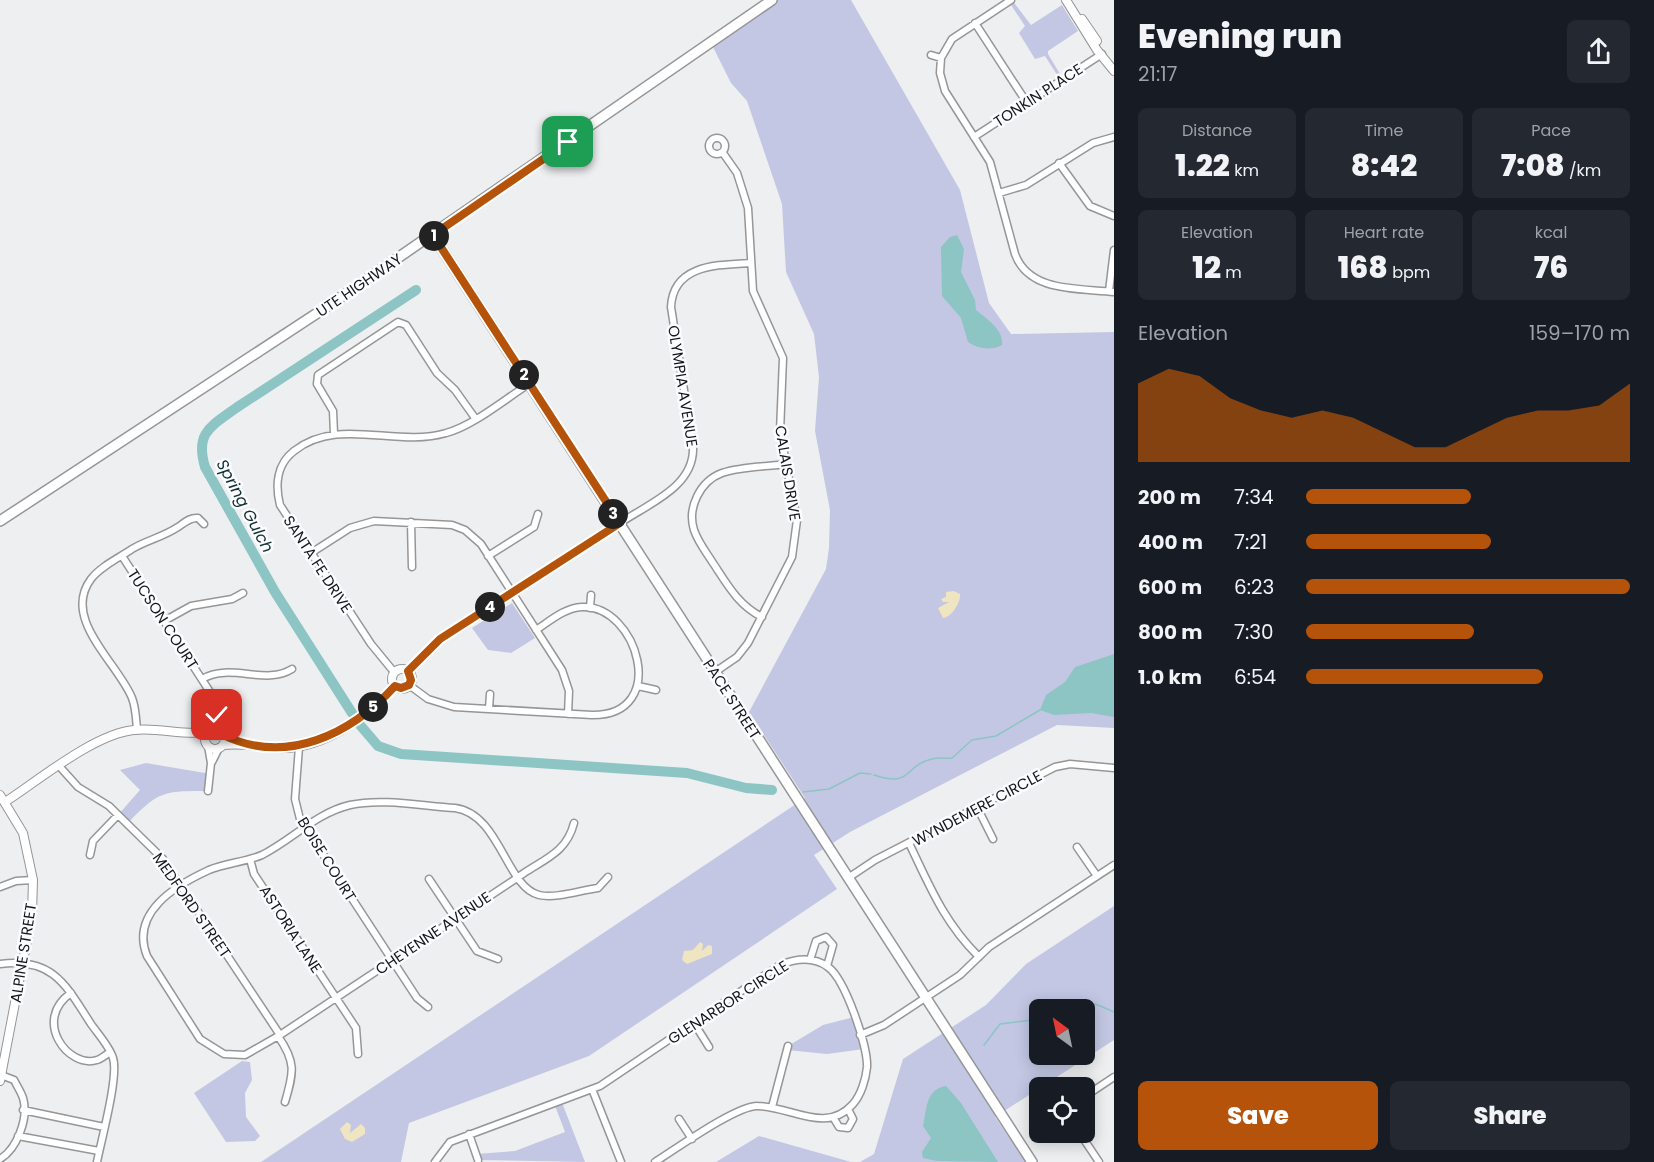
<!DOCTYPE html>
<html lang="en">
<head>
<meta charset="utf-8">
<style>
	body { margin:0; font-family:Poppins,sans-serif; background:#242831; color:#f1f3f6; height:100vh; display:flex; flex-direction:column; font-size:22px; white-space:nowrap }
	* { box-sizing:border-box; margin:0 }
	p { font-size:20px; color:#9ea1a6 }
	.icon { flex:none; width:33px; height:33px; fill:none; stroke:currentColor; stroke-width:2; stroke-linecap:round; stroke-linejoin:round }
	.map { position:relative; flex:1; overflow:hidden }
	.details { display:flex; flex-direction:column; background:#171b24; width:540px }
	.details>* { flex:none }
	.needle { width:39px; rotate:327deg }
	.controls { position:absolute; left:1029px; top:999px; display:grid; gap:12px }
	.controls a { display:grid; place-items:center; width:66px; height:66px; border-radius:9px; background:#171b24; box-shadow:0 3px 15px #0003; font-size:30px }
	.pin { position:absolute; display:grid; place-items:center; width:51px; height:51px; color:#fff; margin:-26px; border-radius:12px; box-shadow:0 3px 9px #0006 }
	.km { position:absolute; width:30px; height:30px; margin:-15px; border-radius:50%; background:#222; color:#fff; font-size:16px; line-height:30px; text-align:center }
	.round { display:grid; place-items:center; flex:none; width:63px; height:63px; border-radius:9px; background:#242831 }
	.headline { display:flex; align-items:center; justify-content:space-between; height:102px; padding:0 24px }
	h1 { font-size:33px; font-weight:800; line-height:45px }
	.figures { display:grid; grid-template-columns:repeat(3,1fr); gap:9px; height:102px; padding:6px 24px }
	.figures div { display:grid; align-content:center; border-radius:9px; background:#242831; text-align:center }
	.figures b { font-size:30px; font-weight:800 }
	.figures small { font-size:16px; font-weight:400 }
	.figures p { font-size:16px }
	.chart { height:168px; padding:12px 24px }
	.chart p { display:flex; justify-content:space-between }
	.chart svg { width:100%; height:108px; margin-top:6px; fill:#b45309; opacity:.7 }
	.primary-button { display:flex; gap:12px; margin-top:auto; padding:12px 24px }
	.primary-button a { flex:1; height:69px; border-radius:9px; background:#b45309; color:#fff; font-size:24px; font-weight:800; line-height:69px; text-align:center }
	.primary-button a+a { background:#242831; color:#f1f3f6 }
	ul { padding:0 24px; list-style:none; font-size:20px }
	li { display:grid; grid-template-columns:96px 72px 1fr; align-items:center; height:45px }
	li i { height:15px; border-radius:8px; background:#b45309 }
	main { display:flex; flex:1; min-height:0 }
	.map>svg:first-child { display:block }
	.green { fill:#c3c7e3; fill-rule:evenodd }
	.sand { fill:#efe5c0 }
	.water { fill:#8cc5c4 }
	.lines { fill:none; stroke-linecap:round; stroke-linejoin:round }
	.stream { stroke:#8cc5c4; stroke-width:1.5 }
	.river { stroke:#8cc5c4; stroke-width:10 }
	.minor-casing { stroke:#959698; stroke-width:9 }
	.tertiary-casing { stroke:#959698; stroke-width:10 }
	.secondary-casing { stroke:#959698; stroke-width:12 }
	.primary-casing { stroke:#959698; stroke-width:12 }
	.minor { stroke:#fff; stroke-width:6 }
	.tertiary { stroke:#fff; stroke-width:8 }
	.secondary { stroke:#fff; stroke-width:9 }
	.primary { stroke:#fff; stroke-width:9 }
	.route-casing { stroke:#fff; stroke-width:12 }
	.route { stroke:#b45309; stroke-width:8 }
	.labels { text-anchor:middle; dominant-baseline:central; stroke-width:5; stroke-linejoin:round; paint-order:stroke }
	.street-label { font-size:15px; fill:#151617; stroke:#fbfcff }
	.water-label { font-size:16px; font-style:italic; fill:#122f2f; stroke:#fbfcff }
</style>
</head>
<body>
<main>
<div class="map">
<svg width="1114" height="1162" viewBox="0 0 1114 1162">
	<rect width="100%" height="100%" fill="#eeeff1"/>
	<path class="green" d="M772,0h79l109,190 29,113 22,31 103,-2v396l-57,-3 -207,107 -36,23 23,34 -248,167 -180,67 -8,39h-140l544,-364 -56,-86 77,-143 3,-21 1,-38 -15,-79 4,-54 -5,-43 -28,-62 -4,-68 -35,-103 -16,-18 -20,-40z
		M1012,0l19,25 31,-20 16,26 -30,20v3l15,25 -2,2 -16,-25 -10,3 -16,-26 6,-7 -16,-24z
		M512,603l23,35 -24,15 -23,-3 -16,-22z
		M146,763l65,11 -3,17c-46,0 -49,0 -81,33l-9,-9 22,-25 -20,-20z
		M1114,906v134l-119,77 31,45h-166l14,-8 29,-95 83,-54 40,-41zM1040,1010h44v44h-44z
		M854,1017l10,32 -37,5 -40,-4 1,-4 35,-21z
		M242,1061l8,1 2,18 -7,13 1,24 14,19 -5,5 -29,1 -32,-49z
		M561,1100l24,62 -107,-2 -2,-6 39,-3 50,-19 -11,-29z
		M759,1136l92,26h-135z"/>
	<path class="sand" d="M954,591l6,3c1,8 -8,23 -17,24l-5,-10 11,-6h-6l-2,-3 5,-2v-5z
		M700,942l3,2 -1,7 6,-6 4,1v8l-25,10 -5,-4 2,-9 9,-1z
		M347,1122l4,3 -1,8 11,-9 4,4v6l-13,8 -7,-3 -5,-10z"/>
	<path class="water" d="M957,235l7,14 -3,23 14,28 1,10c11,9 28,20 26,35 -11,6 -24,4 -34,-3l-7,-24 -19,-22 -1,-49 9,-10z
		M1114,654v63l-23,-4 -37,2 -14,-5 6,-15 19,-13 10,-15z
		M946,1086l15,17 37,59 -61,-1 -14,-3 -1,-6 9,-14 -8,-12c4,-16 2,-37 23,-40z"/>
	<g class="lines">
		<path class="stream" d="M874,775c39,13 29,-9 58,-16 6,-2 14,0 20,-1l20,-18 24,-4 44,-26
			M803,792l26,-3 31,-16 11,1
			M1059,1010c17,-17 37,-6 55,2
			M984,1045l16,-21 32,-4 8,-5"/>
		<path class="river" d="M352,713l-77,-121 -70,-125c-10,-34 5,-40 31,-59l180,-118
			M360,725l18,21 23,8 286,19 59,15 26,2"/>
		<defs>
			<path id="minor" d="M1011,0l-59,39 -11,19 -1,15 5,18 45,71 25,92c14,39 65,34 99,38
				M975,23l52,80
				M931,55l10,3
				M974,137l128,-83
				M709 146a8 8 0 1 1 16 0a8 8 0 1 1-16 0Z
				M1059,163l31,43 24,10
				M999,193l27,-8 67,-42 21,-6
				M1109,291l5,-41
				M334,434l-1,-23 -16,-27 1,-9 80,-53 8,3 31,48 18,17 20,28
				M411,522l1,45
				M620,523c28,-19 74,-36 73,-75l-22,-141c2,-43 47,-42 79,-44
				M311,553l39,-25 24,-7 78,4 13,5 16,14 81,126 7,21 -1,23
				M122,556l88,136 11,39
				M488,556l46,-29 4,-13
				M590,608l1,-13
				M762,617c-24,-12 -35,-33 -49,-54 -7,-11 -15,-21 -19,-33 -7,-22 6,-49 28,-57 20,-7 44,-6 65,-9
				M164,621l27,-15 41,-7 11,-6
				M394,672l-23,-28 -91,-139c-5,-20 -3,-41 14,-54 44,-35 102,-3 152,-18 27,-7 59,-34 83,-49
				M715,672l22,-15 11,-14 44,-86 5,-37 -17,-88 3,-74 -30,-67 -5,-83 -11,-35 -14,-20
				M202,679c29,-17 63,7 90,-10
				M409,685l19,14 26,8 138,8c79,1 45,-111 -10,-108 -18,1 -32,14 -46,23
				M638,686l18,4
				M489,709l1,-15
				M137,730c-1,-11 -1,-22 -5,-32 -14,-35 -71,-79 -41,-119 10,-13 28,-21 41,-30 15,-9 31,-12 46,-22 6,-4 12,-10 20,-9l6,6
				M210,731l7,-15
				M299,747l-4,52 5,20 117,179 11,9
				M212,762l7,-14
				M60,767l18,20 31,19 54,53 117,176
				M208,791l3,-28 -3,-17
				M977,807l16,32
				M574,823c-7,28 -27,35 -50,50l-10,7 -234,155 -35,20 -21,-1 -24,-15 -53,-83c-17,-43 27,-70 62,-86 17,-7 36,-8 53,-15 30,-15 54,-42 88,-50 32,-7 72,1 105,3 45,6 51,79 84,87 17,4 42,-5 59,-7l10,-11
				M909,843c21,44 35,79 70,114
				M1077,847l20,29
				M90,855l3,-14 25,-26
				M250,859l4,15 102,154 2,26
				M848,878l27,-18 180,-93 15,-3 44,4
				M429,879l48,72 21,8
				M0,887l16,-6 17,-1
				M810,960l6,-19 10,-4 7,8 -6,21
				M0,964c53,-7 66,21 91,60 7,10 19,23 22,34 6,18 -12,83 -16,104
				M71,993c-39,27 -3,76 26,67 4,-1 9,-5 13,-8
				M694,1023l15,24
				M860,1035l24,-10 76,-50 29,-28 125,-82
				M278,1036c18,26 16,36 7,66
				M592,1089l29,73
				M1084,1097l30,-20
				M772,1107l16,-61
				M23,1110l81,17
				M833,1117l6,10 9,1 5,-9 -5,-10
				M679,1119l13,20
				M1079,1132l20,30
				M469,1134l9,26
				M18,1136l81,15
				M0,1159c17,-10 29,-41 23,-61 -2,-6 -6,-12 -9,-18l-13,-5
				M435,1162l15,-20 150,-56 180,-121c15,-6 33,-9 48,2 17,12 40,79 39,100 -1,12 -6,28 -14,37 -27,31 -63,2 -95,2 -21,-1 -82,43 -103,56"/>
			<path id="tertiary" d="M1066,0l31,50 17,21
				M1082,19l15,22
				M392 679a10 10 0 1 1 20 0a10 10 0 1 1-20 0Z
				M408,671l32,-32 180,-116
				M205 739a10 10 0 1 1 20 0a10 10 0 1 1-20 0Z
				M223,745c20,-2 40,2 60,3 42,0 85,-32 112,-62
				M0,795l23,38 10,47 -1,34 -32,167
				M5,802c34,-22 89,-68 129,-72 25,-3 49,6 74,2"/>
			<path id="secondary" d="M433,235l599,927"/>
			<path id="primary" d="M0,521l328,-215 444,-306"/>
		</defs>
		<use href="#minor" class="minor-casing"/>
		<use href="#tertiary" class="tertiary-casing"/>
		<use href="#secondary" class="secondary-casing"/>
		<use href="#primary" class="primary-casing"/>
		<use href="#minor" class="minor"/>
		<use href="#tertiary" class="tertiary"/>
		<use href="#secondary" class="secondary"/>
		<use href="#primary" class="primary"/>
	</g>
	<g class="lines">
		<defs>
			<path id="route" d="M217,715l6,20c64,31 128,-1 172,-49l6,2 8,-3 2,-5 -3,-9 32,-32 180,-116 -187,-288 135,-93"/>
		</defs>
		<use href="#route" class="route-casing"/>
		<use href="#route" class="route"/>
	</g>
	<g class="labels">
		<g class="street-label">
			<text transform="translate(1038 95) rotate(-33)">TONKIN PLACE</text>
			<text transform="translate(359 285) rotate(-34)">UTE HIGHWAY</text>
			<text transform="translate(683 386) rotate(81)">OLYMPIA AVENUE</text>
			<text transform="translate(788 473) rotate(81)">CALAIS DRIVE</text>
			<text transform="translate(318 564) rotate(57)">SANTA FE DRIVE</text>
			<text transform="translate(163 619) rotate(57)">TUCSON COURT</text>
			<text transform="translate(732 699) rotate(57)">PACE STREET</text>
			<text transform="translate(977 808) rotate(-28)">WYNDEMERE CIRCLE</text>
			<text transform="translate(327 859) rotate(58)">BOISE COURT</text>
			<text transform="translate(192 905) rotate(55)">MEDFORD STREET</text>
			<text transform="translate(291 929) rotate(57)">ASTORIA LANE</text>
			<text transform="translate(433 933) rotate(-34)">CHEYENNE AVENUE</text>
			<text transform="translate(23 953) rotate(-81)">ALPINE STREET</text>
			<text transform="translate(728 1002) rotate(-33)">GLENARBOR CIRCLE</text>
		</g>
		<g class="water-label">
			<text transform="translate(245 506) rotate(62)">Spring Gulch</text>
		</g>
	</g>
</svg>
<div class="controls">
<a><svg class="needle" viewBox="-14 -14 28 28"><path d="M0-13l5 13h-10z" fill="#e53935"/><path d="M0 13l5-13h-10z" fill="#9ea1a6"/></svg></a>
<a><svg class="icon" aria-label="locate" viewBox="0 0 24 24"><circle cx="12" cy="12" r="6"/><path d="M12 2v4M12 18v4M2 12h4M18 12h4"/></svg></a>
</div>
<div class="pin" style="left:568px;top:142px;background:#1e9e55"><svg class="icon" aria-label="arrive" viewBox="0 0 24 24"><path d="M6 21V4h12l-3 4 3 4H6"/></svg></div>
<div class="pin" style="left:217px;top:715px;background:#d93025"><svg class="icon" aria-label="check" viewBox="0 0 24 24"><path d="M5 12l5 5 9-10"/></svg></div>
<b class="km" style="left:434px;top:236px">1</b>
<b class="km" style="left:524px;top:375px">2</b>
<b class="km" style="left:613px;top:514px">3</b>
<b class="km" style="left:490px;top:607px">4</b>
<b class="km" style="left:373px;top:707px">5</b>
</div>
<section class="details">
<div class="headline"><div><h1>Evening run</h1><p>21:17</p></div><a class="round"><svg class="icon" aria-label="share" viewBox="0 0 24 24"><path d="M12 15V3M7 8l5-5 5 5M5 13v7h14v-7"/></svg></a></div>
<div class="figures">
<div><p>Distance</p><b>1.22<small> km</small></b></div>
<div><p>Time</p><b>8:42</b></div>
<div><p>Pace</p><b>7:08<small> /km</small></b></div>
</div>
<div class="figures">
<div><p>Elevation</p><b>12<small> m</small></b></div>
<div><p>Heart rate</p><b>168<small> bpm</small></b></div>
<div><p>kcal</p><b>76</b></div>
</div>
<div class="chart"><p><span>Elevation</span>159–170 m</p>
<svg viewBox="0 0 160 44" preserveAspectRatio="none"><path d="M0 44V12L10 6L20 9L30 18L40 23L50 26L60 23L70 26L80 32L90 38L100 38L110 32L120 26L130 23L140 23L150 21L160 12V44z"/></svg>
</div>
<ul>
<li><b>200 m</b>7:34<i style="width:51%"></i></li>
<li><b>400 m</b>7:21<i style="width:57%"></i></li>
<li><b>600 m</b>6:23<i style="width:100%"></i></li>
<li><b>800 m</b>7:30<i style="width:52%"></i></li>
<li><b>1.0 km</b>6:54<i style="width:73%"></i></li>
</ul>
<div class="primary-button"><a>Save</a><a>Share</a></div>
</section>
</main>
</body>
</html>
